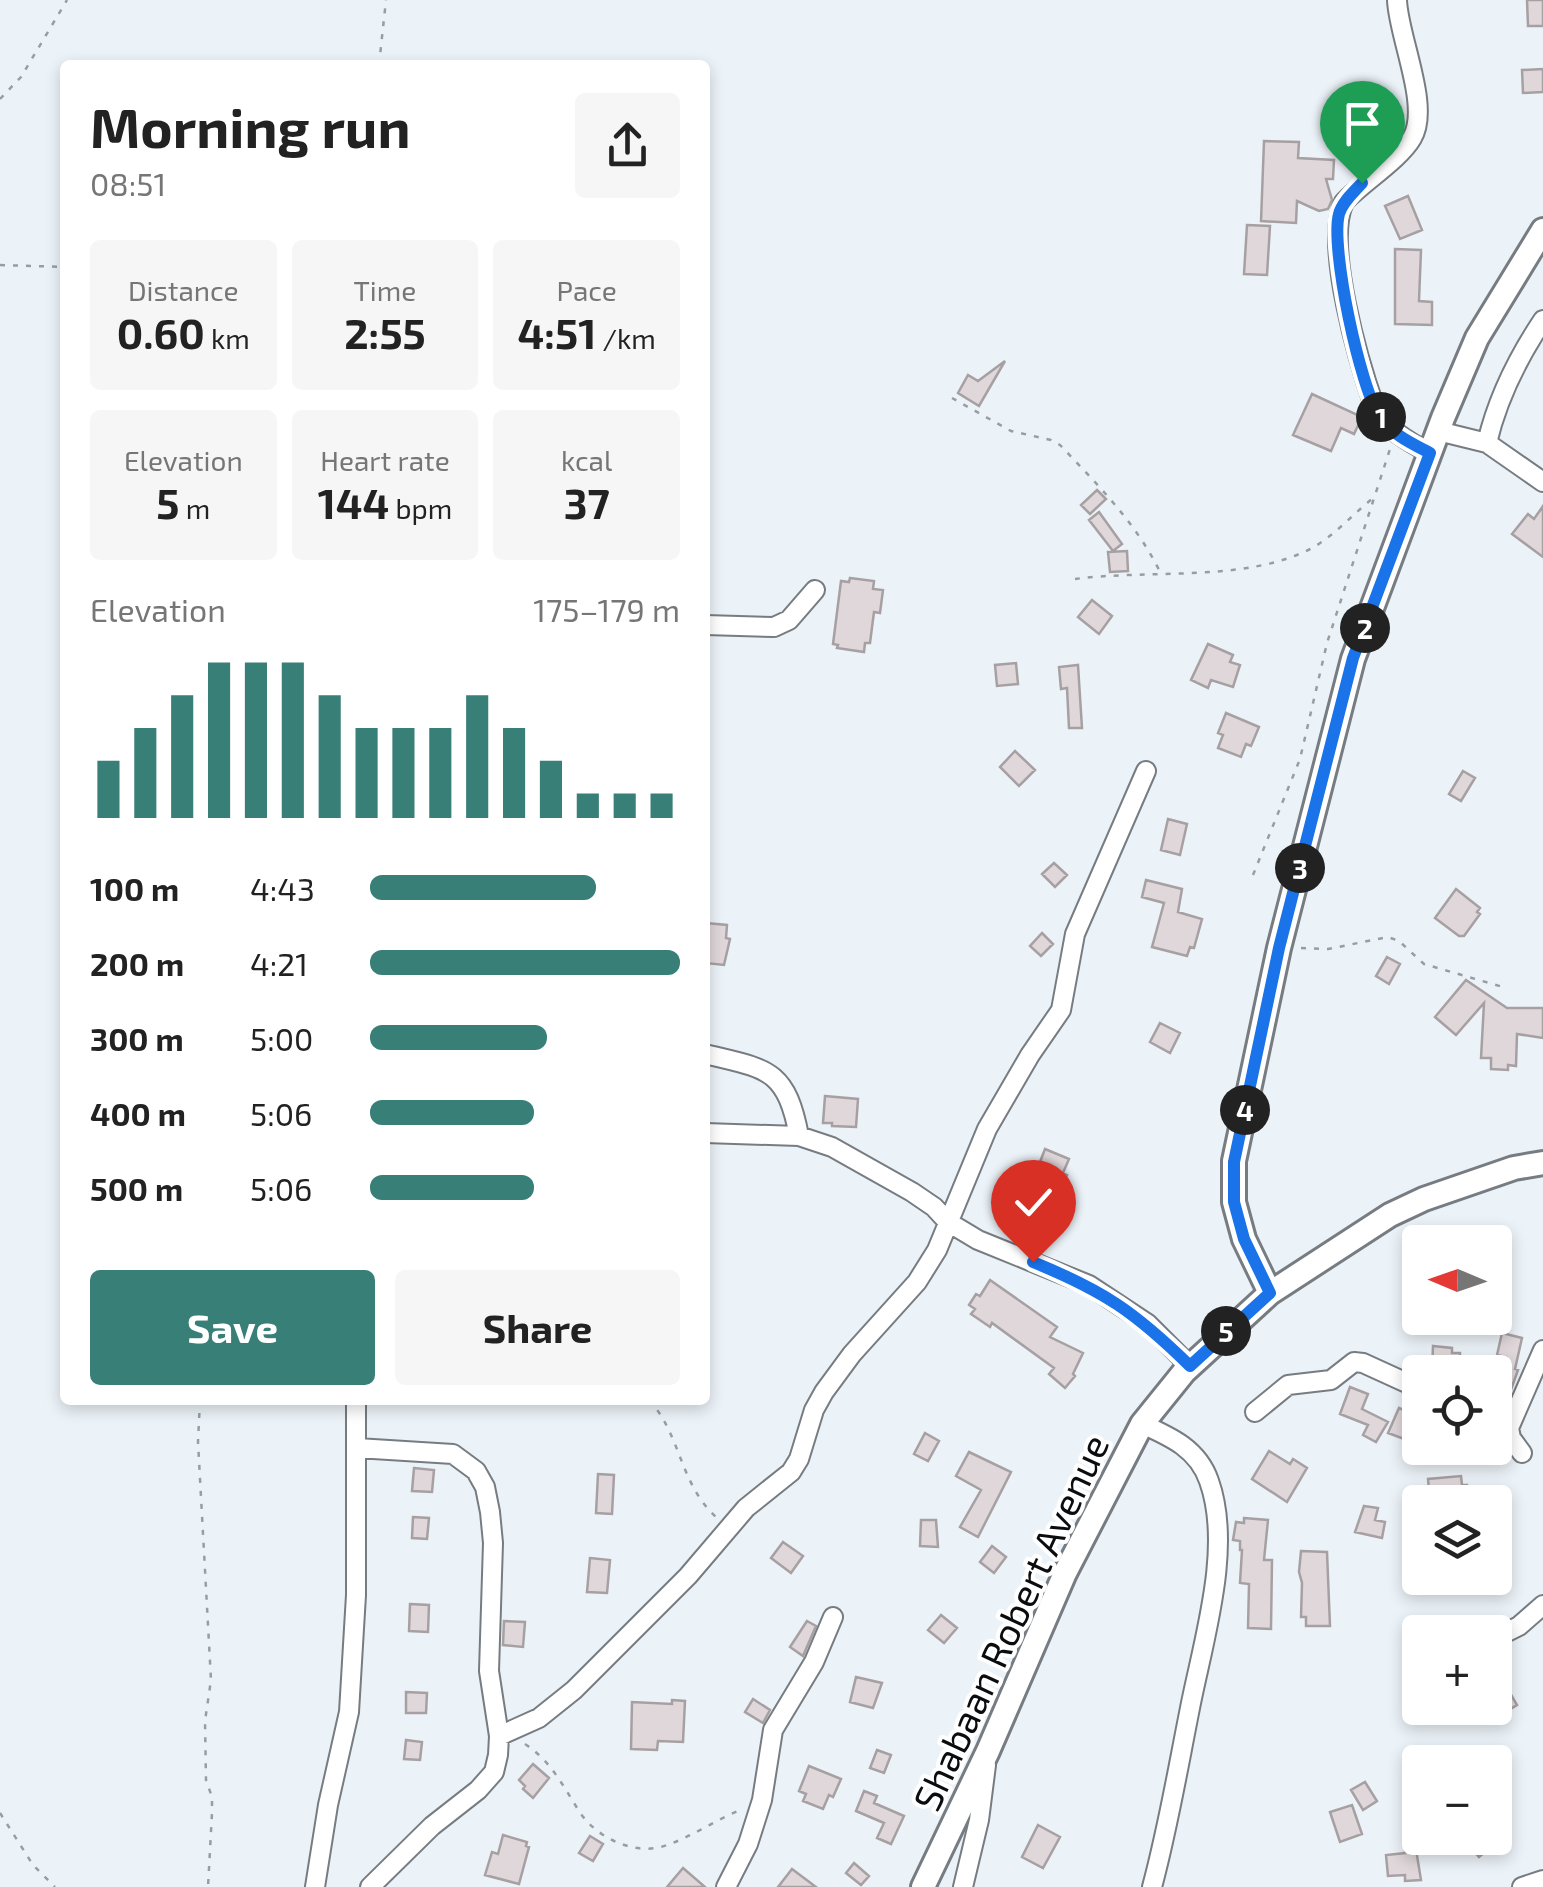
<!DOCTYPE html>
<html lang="en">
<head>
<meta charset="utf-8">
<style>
	body { margin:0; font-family:"Exo 2",sans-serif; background:#f6f6f6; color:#222; height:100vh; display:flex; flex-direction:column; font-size:38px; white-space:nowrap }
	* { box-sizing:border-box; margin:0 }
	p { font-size:32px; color:#767676 }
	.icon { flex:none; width:55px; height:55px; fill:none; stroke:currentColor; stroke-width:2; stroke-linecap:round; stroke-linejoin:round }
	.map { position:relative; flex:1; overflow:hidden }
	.panel { position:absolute; left:60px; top:60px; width:650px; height:1345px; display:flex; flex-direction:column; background:#fff; border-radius:10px; box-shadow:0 5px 15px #0003 }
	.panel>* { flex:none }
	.needle { width:65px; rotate:272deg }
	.fabs { position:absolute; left:1402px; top:1225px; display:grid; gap:20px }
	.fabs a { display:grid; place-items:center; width:110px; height:110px; border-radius:10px; background:#fff; box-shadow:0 5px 15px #0003; font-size:50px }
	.pin { position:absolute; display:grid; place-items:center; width:85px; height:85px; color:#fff; margin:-102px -42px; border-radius:50% 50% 50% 0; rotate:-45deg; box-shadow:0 0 10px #0007 }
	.pin .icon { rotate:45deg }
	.km { position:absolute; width:50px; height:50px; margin:-25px; border-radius:50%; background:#222; color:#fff; font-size:28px; line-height:50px; text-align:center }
	.round { display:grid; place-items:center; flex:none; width:105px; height:105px; border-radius:10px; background:#f6f6f6 }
	.headline { display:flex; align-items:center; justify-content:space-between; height:170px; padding:0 30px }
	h1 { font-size:55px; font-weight:700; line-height:75px }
	.metrics { display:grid; grid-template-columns:repeat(3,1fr); gap:15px; height:170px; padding:10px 30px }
	.metrics div { display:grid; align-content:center; border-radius:10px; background:#f6f6f6; text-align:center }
	.metrics b { font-size:42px; font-weight:700 }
	.metrics small { font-size:28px; font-weight:400 }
	.metrics p { font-size:28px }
	.chart { height:280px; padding:20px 30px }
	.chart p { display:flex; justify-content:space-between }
	.chart svg { width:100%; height:180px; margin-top:10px; stroke:#387f78; stroke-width:6 }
	.action { display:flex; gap:20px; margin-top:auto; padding:20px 30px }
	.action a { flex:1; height:115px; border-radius:10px; background:#387f78; color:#fff; font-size:40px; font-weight:700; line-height:115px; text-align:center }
	.action a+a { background:#f6f6f6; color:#222 }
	ul { padding:0 30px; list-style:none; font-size:32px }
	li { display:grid; grid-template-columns:160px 120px 1fr; align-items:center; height:75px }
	li i { height:25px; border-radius:12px; background:#387f78 }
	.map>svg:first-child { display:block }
	.building { fill:#dfd7da; stroke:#a7a0a3; stroke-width:2.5 }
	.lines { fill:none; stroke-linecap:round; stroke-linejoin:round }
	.minor-casing { stroke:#767c81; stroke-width:22 }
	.major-casing { stroke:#767c81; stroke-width:28 }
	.path { stroke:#989da1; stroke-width:2.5; stroke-dasharray:5 8; stroke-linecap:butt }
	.minor { stroke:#fff; stroke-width:18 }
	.major { stroke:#fff; stroke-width:22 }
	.route-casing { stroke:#fff; stroke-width:20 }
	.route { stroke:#1a73e8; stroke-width:12 }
	.labels { text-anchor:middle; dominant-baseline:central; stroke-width:8; stroke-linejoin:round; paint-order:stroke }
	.street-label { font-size:38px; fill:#0a0c0e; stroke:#fff }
</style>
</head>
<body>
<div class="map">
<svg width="1543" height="1887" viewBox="0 0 1543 1887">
	<rect width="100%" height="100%" fill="#ecf3f8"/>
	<path class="building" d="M1527,0h16v26h-15z
		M1543,69v23l-20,1 -1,-23z
		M1354,104l31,3 -3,26 -31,-3z
		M1264,141l35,1 -1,16 36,2 -1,19h-7l6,21 -4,9 -9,2 -22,-10 -1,22 -35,-2z
		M1408,196l14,34 -22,9 -15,-33z
		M1247,225l23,1 -3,49 -23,-1z
		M1395,249l26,1 -2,51 13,1v23l-37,-1z
		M1005,361l-26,45 -21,-13 10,-18 10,6z
		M1312,394l50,23 -8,17 -13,-6 -10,23 -38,-16z
		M1097,490l9,9 -16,15 -9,-9z
		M1543,506v51l-31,-23 16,-20 6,5z
		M1099,512l23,32 -9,7 -24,-31z
		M1127,551l1,20 -18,1 -2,-20z
		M850,578l24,3 -1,8 10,1 -3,23 -6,-1 -4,31h-5l-1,9 -27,-4 1,-3 -5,-1 8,-63 8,1z
		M1092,600l20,16 -13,18 -21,-17z
		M1208,644l25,11 -3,7 10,3 -7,22 -22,-7 -3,8 -17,-8z
		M1016,663l2,21 -21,2 -2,-21z
		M1078,665l4,63h-13l-2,-40 -6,1 -2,-22z
		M1226,713l33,14 -8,19 -5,-2 -5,13 -23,-9 5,-13 -5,-2z
		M1015,751l20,19 -16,16 -19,-19z
		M1463,771l12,7 -14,23 -12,-7z
		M1168,819l19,5 -7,31 -19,-5z
		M1054,863l13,12 -12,12 -13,-13z
		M1146,880l36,9 -4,23 24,7 -8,29 -4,-1 -3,9 -35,-9 12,-44 -22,-6z
		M1456,889l24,19 -3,4 3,2 -16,22h-5l-24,-18z
		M706,923l21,2 -1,13 4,1 -6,26 -19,-2z
		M1042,933l11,11 -12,12 -11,-10z
		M1387,957l13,7 -11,20 -13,-8z
		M1466,980l41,28h36v30l-26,-4 -1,32 -8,-1v5l-17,-1v-11h-10l3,-55 -28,32 -21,-18z
		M1160,1023l20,10 -10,20 -20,-11z
		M825,1096l33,3 -2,28 -24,-1v-3h-9z
		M1045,1149l24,10 -6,14 4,2 -15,37 2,1 -5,12 -7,-4 -2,4 -31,-15 2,-3 -5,-3 6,-11 7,3 10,-24 6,3z
		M990,1280l67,47 -7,10 33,16 -10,21 2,2 -10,12 -16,-14 5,-6 -62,-45 -2,4 -19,-13 4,-5 -6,-4 7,-11 4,2z
		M1502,1333l20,5 -7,31 3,1 -14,39 -9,-2v-23l11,-27 -9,-2z
		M1433,1346l19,2v5h8v19h-28z
		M1350,1387l18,7 -6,15 26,13 -12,20 -13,-7 5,-10 -28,-11z
		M1399,1408l21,9 -5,26 -27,-10z
		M925,1433l14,8 -11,20 -14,-7z
		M1269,1451l21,13 3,-5 14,9 -20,34 -35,-23z
		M969,1452l42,20 -33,65 -18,-10 21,-37 -25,-14z
		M414,1468l20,2 -2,22 -20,-1z
		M598,1474l16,1 -2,39 -16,-1z
		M1461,1476l1,9h5l2,17h-39l-2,-23z
		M1364,1506l14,2 -3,12 10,2 -3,16 -27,-6z
		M413,1517l16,1 -2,21 -15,-1z
		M1244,1518l24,2 -4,40h8l-1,69 -23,-1 1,-44 -9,-1 2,-33h-2v-9l-7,-1 3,-18 8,1z
		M921,1520h15l2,27 -18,-1z
		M783,1542l20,14 -12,17 -20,-15z
		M992,1546l14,11 -12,16 -14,-11z
		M1301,1551l26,1 3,74h-24v-9h-5l1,-34 -3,-11z
		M590,1558l20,2 -3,33 -20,-1z
		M410,1604l19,1 -1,27 -19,-1z
		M941,1615l16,13 -13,15 -16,-13z
		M504,1621l21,1 -2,25 -20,-2z
		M807,1621l9,5 -13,30 -13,-9z
		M856,1677l26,6 -9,25 -23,-6z
		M1506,1686l11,19 -22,13v-25z
		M406,1692l21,1 -1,20h-20z
		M753,1699l17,11 -7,13 -18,-11z
		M672,1700l13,1 -2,41 -25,-1 -1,9 -26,-1 1,-47 40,2z
		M406,1740l16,2 -2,18 -16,-1z
		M877,1750l14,5 -7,18 -14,-5z
		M533,1764l16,14 -16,20 -10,-9 2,-3 -6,-6z
		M809,1766l32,13 -8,18 -4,-2 -6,14 -20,-8 3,-7 -7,-3z
		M1365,1782l12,19 -14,9 -12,-20z
		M864,1791l13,5 -3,7 30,13 -13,28 -14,-6 7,-15 -28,-12z
		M1352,1805l10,29 -22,8 -10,-30z
		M1038,1825l22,12 -17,31 -21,-11z
		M503,1835l24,7 -1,4 3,1 -10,37 -34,-9 7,-23 6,2z
		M590,1836l13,8 -10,17 -14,-8z
		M1414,1837l7,43 -16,1v-6l-17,1 -2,-21 19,-2v-15z
		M1463,1838h22l7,8 -13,11z
		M854,1863l15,13 -8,9 -15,-12z
		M683,1868l22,19h-38z
		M792,1869l24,18h-38z"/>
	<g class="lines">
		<defs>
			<path id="minor" d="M1397,0c1,36 34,107 15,138 -13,22 -49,44 -68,64 -20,43 15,161 31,206 13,22 32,33 55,45
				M1438,431l49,12 56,39
				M1487,443c10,-43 32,-87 56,-123
				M705,625l69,2 15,-7 26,-30
				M705,1054c62,15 81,14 94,82
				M705,1133l94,3 33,11 80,45 22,15 14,15 30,18 111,45 59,39 42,42
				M1255,1412l33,-27 43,-5 23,-18 9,1 57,26
				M1142,1424c29,13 56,25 67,57 24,67 -6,160 -19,227 -12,60 -22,120 -38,179
				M357,1448l96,6 23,17 9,16 5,25 3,31 -4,128 10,65 -1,19 -4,17 -16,18 -46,36 -62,61
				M1522,1453l-11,-15 -2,-10 34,-78
				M1495,1638l24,-12 24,-21
				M499,1736l40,-18 35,-28 114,-114 58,-68 45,-36 8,-13 15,-49 10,-18 28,-38 65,-72 20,-32 50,-121 43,-74 31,-45 14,-76 71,-163
				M315,1887l13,-82 21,-93 7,-117v-195
				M726,1887l22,-43 14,-44 11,-70 41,-68 19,-45
				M963,1887l16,-67 7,-55
				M1522,1887l21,-7"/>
			<path id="major" d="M1270,1293l-26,-54 -10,-37v-41l45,-213 74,-289 90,-241 34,-80 66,-108
				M923,1887l65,-136 77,-178 77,-149 42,-52 86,-79 120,-78 34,-16 90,-31 29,-5"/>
		</defs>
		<use href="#minor" class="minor-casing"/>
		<use href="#major" class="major-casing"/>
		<path class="path" d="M379,65l7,-65
			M0,99l21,-22 46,-77
			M0,265l65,2
			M952,398l59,33 40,9 9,5c37,39 78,80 101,129
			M1075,579c72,-10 171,4 237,-31 22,-12 41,-34 60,-49
			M1253,875l47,-116 27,-116 63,-194
			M1301,948l27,1 60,-12 11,4 25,23 79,23
			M200,1400l-2,42 13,238 -6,41 1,59 6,17v16l-4,74
			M649,1400c32,34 30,83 67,117
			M525,1744c26,17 38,42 54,67 17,27 57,46 88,34 24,-8 47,-24 71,-34
			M0,1813l33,52 22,22"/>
		<use href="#minor" class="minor"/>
		<use href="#major" class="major"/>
	</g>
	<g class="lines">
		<defs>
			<path id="route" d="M1033,1262c71,29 102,50 157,104l80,-73 -26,-54 -10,-37v-40l45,-214 74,-290 77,-205c-19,-10 -37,-18 -50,-36 -20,-29 -50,-170 -41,-203 3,-12 15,-22 23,-31"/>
		</defs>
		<use href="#route" class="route-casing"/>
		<use href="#route" class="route"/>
	</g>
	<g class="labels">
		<g class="street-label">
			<text transform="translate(1010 1622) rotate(-65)">Shabaan Robert Avenue</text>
		</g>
	</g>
</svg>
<div class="fabs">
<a><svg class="needle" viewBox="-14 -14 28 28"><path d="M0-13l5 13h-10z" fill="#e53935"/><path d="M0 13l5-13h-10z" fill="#767676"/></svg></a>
<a><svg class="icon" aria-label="locate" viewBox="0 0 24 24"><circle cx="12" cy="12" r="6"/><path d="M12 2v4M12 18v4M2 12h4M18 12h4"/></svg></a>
<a><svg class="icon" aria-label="layers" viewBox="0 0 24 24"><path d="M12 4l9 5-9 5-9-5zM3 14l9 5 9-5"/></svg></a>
<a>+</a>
<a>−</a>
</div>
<div class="pin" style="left:1362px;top:183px;background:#1e9e55"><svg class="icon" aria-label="arrive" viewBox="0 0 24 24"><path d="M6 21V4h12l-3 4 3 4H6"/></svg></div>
<div class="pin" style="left:1033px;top:1262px;background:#d93025"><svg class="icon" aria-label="check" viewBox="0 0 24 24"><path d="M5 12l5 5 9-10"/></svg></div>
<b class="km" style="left:1381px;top:417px">1</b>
<b class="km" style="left:1365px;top:628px">2</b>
<b class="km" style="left:1300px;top:868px">3</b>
<b class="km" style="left:1245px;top:1110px">4</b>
<b class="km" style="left:1226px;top:1331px">5</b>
<section class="panel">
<div class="headline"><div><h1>Morning run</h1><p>08:51</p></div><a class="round"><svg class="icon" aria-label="share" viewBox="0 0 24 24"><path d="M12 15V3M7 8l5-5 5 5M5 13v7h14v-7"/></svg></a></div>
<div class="metrics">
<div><p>Distance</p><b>0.60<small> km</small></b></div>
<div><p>Time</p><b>2:55</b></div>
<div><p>Pace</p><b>4:51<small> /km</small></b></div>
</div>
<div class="metrics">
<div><p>Elevation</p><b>5<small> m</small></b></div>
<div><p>Heart rate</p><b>144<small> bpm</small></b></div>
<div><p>kcal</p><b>37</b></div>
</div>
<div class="chart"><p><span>Elevation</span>175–179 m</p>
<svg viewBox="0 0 160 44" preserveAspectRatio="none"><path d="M5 44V30M15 44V22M25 44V14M35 44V6M45 44V6M55 44V6M65 44V14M75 44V22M85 44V22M95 44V22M105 44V14M115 44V22M125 44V30M135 44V38M145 44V38M155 44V38"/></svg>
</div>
<ul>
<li><b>100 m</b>4:43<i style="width:73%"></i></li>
<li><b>200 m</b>4:21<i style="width:100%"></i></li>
<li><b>300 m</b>5:00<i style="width:57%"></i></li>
<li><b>400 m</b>5:06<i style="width:53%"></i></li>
<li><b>500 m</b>5:06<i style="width:53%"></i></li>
</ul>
<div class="action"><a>Save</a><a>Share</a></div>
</section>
</div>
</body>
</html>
